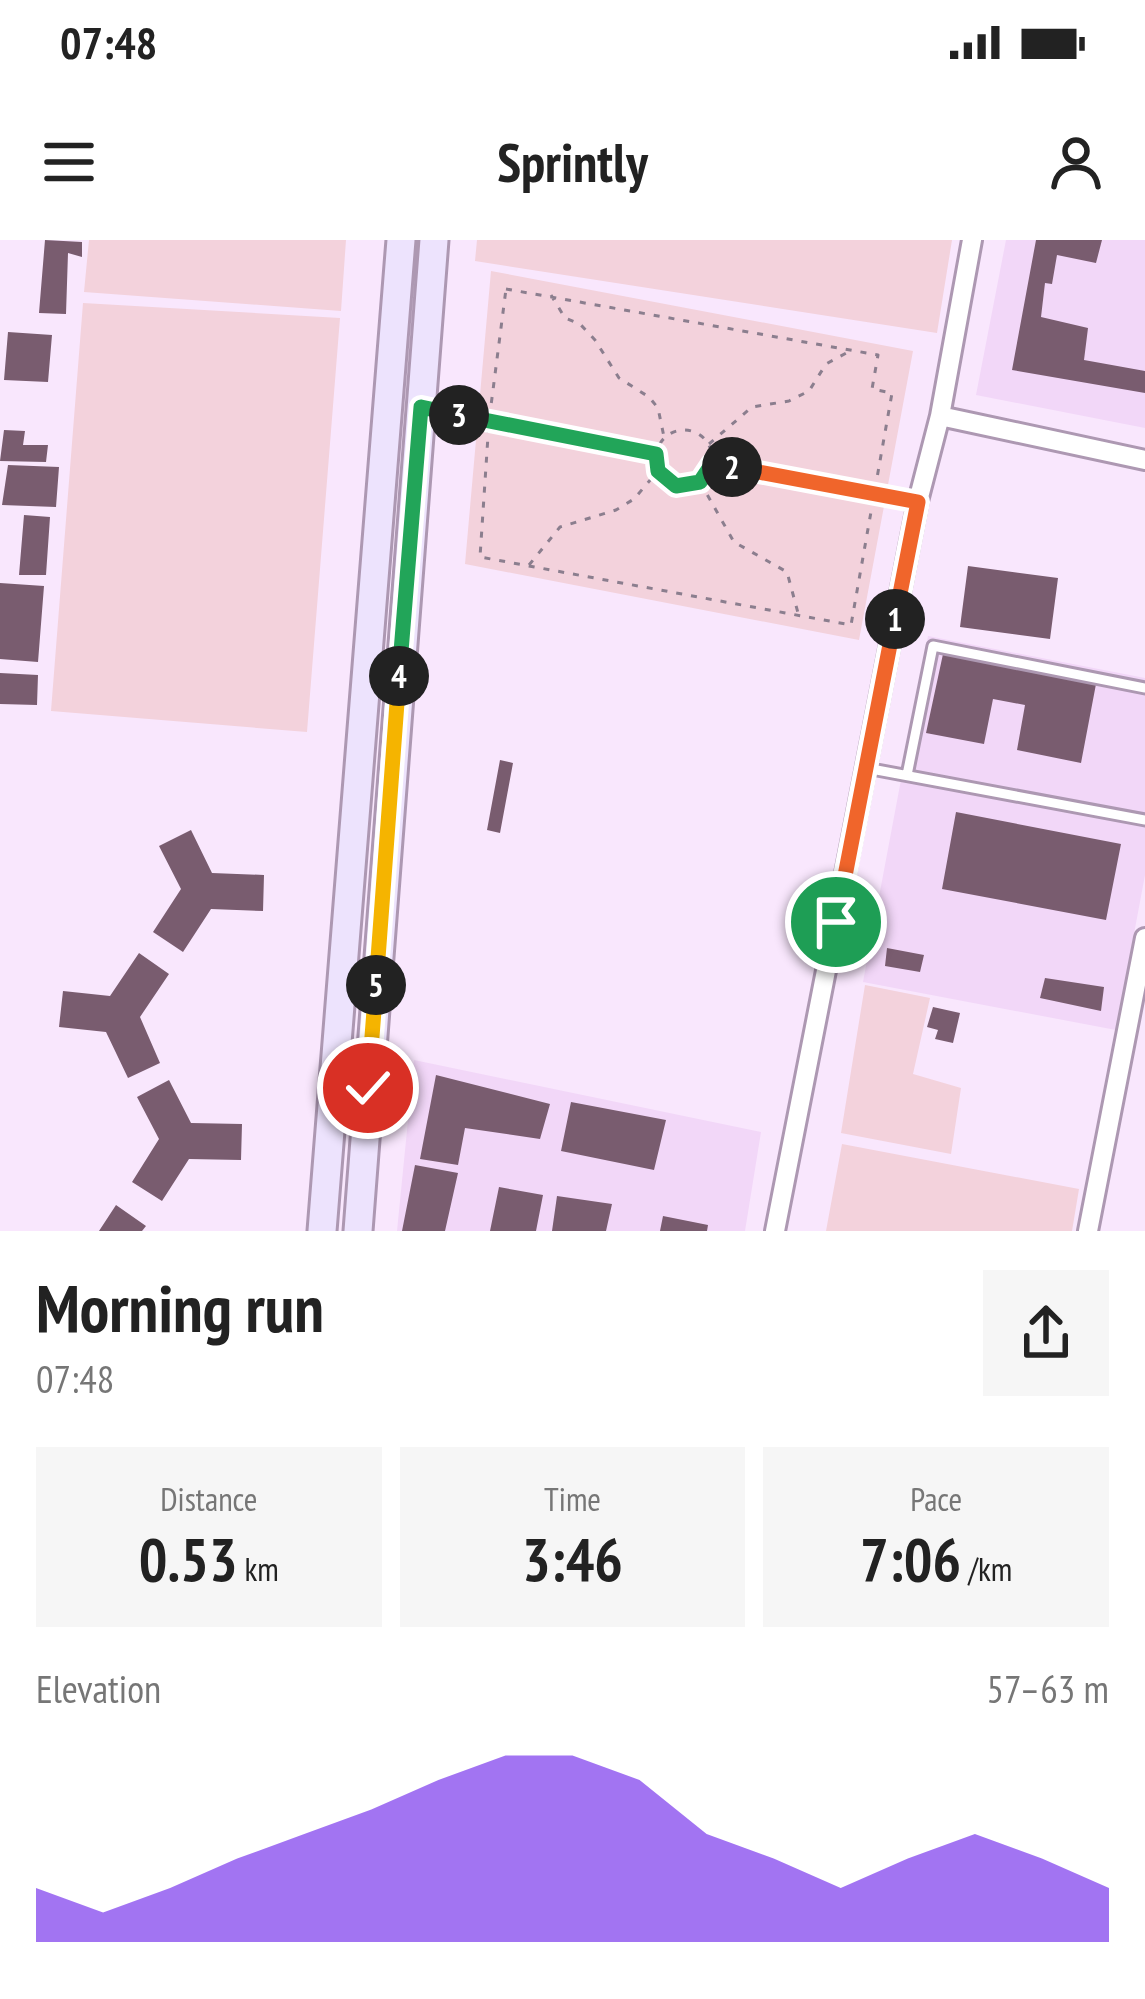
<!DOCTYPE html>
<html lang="en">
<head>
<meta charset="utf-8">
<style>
	body { margin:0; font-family:"PT Sans Narrow",sans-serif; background:#f6f6f6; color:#222; height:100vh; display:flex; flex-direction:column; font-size:45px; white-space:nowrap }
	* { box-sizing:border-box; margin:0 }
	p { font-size:39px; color:#767676 }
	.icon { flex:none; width:66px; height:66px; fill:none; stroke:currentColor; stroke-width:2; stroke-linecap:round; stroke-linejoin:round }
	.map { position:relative; height:991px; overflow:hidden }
	.drawer { display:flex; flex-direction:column; background:#fff; flex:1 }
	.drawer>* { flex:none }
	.pin { position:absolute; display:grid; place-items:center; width:102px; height:102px; color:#fff; margin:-51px; border:6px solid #fff; border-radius:50%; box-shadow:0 3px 12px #0007 }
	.km { position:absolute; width:60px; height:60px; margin:-30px; border-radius:50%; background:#222; color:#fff; font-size:33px; line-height:60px; text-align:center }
	.round { display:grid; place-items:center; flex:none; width:126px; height:126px; border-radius:0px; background:#f6f6f6 }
	.summary { display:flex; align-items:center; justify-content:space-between; height:204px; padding:0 36px }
	h1 { font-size:66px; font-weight:800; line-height:90px }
	.stats { display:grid; grid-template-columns:repeat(3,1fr); gap:18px; height:204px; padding:12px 36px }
	.stats div { display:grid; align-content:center; border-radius:0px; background:#f6f6f6; text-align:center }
	.stats b { font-size:60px; font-weight:800 }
	.stats small { font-size:33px; font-weight:400 }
	.stats p { font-size:33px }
	.chart { height:336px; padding:24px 36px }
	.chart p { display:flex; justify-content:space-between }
	.chart svg { width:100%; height:216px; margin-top:12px; fill:#7c3aed; opacity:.7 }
	.status { display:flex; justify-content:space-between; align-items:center; height:84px; padding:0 60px; background:#fff; direction:ltr }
	.status svg { height:33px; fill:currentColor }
	header { display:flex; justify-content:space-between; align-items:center; height:156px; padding:0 36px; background:#fff; font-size:54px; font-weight:800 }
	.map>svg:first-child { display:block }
	.built { fill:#f2d7f8 }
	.green { fill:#f3d2dc }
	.building { fill:#795c6f }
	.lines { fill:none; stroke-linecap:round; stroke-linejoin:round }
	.lane-casing { stroke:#ad98b2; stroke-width:15 }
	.street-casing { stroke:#ad98b2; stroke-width:24 }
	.secondary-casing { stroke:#ad98b2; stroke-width:33 }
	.path { stroke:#8b7e8e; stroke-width:3; stroke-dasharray:6 9; stroke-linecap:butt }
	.lane { stroke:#fff; stroke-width:9 }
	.street { stroke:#fff; stroke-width:18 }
	.secondary { stroke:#ede3fd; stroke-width:27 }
	.split-1-casing { stroke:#fff; stroke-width:24 }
	.split-2-casing { stroke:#fff; stroke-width:24 }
	.split-3-casing { stroke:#fff; stroke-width:24 }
	.split-4-casing { stroke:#fff; stroke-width:24 }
	.split-5-casing { stroke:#fff; stroke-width:24 }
	.split-6-casing { stroke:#fff; stroke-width:24 }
	.split-1 { stroke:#f0652b; stroke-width:15 }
	.split-2 { stroke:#f0652b; stroke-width:15 }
	.split-3 { stroke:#22a559; stroke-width:15 }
	.split-4 { stroke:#22a559; stroke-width:15 }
	.split-5 { stroke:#f5b400; stroke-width:15 }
	.split-6 { stroke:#f5b400; stroke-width:15 }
</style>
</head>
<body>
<div class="status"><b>07:48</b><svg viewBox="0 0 49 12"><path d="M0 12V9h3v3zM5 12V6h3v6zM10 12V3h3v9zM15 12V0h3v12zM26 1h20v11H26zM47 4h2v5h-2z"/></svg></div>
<header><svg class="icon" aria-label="menu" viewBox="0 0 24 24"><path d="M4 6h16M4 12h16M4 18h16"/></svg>Sprintly<svg class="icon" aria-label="person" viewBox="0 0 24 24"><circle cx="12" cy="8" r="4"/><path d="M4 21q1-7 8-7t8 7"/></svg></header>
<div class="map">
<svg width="1145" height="991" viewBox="0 0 1145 991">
	<rect width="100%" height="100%" fill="#f9e7fd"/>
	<path class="built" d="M1006,0h139v188l-169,-33z
		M928,396l217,42v197l-29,155 -253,-48z
		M414,820l347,72 -16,99h-348z"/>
	<path class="green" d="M89,0h257l-5,71 -257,-19z
		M477,0h475l-15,93 -462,-72z
		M491,31l422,80 -54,289 -394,-76z
		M83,63l257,15 -33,414 -256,-21z
		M865,745l65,13 -17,76 48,14 -10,66 -110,-21z
		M842,904l237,45 -7,42h-246z"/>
	<path class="building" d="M45,0l37,2v15l-14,-4 -2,61 -27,-1z
		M1036,0h66l-6,23 -39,-8 -5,29 -7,-1 -4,34 47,11 -4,32 61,11v22l-133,-23z
		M8,92l44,3 -4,47 -44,-2z
		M4,190l21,1 -2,14h25l-2,17 -46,-1z
		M8,225l51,2 -3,40 -54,-2z
		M24,275l26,2 -4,58h-27z
		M968,326l90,12 -8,61 -90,-12z
		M0,343l44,3 -6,76 -38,-3z
		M943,414l153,30 -15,79 -64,-13 8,-45 -32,-6 -9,45 -58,-11z
		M0,433l38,2 -1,30 -37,-1z
		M500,520l13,3 -13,70 -13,-3z
		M956,572l165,32 -15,76 -164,-31z
		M191,590l21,43 52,2 -1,36 -52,-2 -28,43 -30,-20 28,-43 -22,-43z
		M887,708l37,7 -4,17 -35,-6z
		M139,713l30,21 -29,43 20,46 -32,15 -22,-46 -47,-5 4,-36 47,5z
		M1045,738l59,9 -3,24 -61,-13z
		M933,767l27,6 -7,30 -18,-4 3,-9 -11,-3z
		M436,835l114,29 -10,35 -75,-11 -7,37 -38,-6z
		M169,840l22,43 51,1 -1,36 -52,-1 -27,42 -30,-19 27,-43 -22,-42z
		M571,862l95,18 -12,50 -93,-19z
		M415,925l43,8 -13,58h-43z
		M499,947l44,8 -7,36h-46z
		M557,956l55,8 -6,27h-54z
		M116,965l30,21 -4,5h-43z
		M663,976l45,9 -1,6h-47z"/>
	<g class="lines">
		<defs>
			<path id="lane" d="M866,528l279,52
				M907,535l26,-129 212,42"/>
			<path id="street" d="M940,176l205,44
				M775,991l143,-730 22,-85 32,-176
				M1088,991l57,-293"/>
			<path id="secondary" d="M322,991l79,-991
				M358,991l76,-991"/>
		</defs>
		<use href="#lane" class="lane-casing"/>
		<use href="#street" class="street-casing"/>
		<use href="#secondary" class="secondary-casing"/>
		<path class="path" d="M506,49l372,66 -6,34 20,4 -41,232 -371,-68 9,-136z
			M551,55l14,23 15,6 15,16 24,38 30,19 9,11 6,29
			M445,172l210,42
			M656 218a28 28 0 1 1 56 0a28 28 0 1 1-56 0Z
			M709,204l43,-37 37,-6 20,-10 17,-27 24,-13
			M712,223l187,35
			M700,242l34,60 53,30 11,41
			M529,325l31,-38 56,-17 18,-11 23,-27"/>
		<use href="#lane" class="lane"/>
		<use href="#street" class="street"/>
		<use href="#secondary" class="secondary"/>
	</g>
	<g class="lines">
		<defs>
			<path id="split-1" d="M836,682l59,-303"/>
			<path id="split-2" d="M732,227l186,35 -23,117"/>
			<path id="split-3" d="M459,175l197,39 2,17 18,15 24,-4 12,-18 20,3"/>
			<path id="split-4" d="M399,436l22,-269 38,8"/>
			<path id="split-5" d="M376,745l23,-309"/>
			<path id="split-6" d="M368,848l8,-103"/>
		</defs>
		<use href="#split-1" class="split-1-casing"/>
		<use href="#split-2" class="split-2-casing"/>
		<use href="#split-3" class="split-3-casing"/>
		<use href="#split-4" class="split-4-casing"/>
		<use href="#split-5" class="split-5-casing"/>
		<use href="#split-6" class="split-6-casing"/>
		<use href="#split-1" class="split-1"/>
		<use href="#split-2" class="split-2"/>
		<use href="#split-3" class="split-3"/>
		<use href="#split-4" class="split-4"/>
		<use href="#split-5" class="split-5"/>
		<use href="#split-6" class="split-6"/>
	</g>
</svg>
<div class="pin" style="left:836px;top:682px;background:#1e9e55"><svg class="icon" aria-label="arrive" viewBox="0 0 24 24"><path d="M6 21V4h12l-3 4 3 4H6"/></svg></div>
<div class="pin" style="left:368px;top:848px;background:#d93025"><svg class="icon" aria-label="check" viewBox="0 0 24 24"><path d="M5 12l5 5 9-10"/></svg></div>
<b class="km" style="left:895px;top:379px">1</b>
<b class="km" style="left:732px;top:227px">2</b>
<b class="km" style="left:459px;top:175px">3</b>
<b class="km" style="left:399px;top:436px">4</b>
<b class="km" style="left:376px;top:745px">5</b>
</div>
<section class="drawer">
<div class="summary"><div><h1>Morning run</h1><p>07:48</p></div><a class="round"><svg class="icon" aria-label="share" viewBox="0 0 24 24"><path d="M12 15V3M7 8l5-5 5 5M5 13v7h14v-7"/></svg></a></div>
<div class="stats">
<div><p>Distance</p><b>0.53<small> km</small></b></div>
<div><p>Time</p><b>3:46</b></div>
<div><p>Pace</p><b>7:06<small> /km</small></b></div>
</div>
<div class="chart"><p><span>Elevation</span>57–63 m</p>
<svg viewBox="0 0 160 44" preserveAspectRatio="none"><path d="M0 44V33L10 38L20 33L30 27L40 22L50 17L60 11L70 6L80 6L90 11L100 22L110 27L120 33L130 27L140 22L150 27L160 33V44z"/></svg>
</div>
</section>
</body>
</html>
